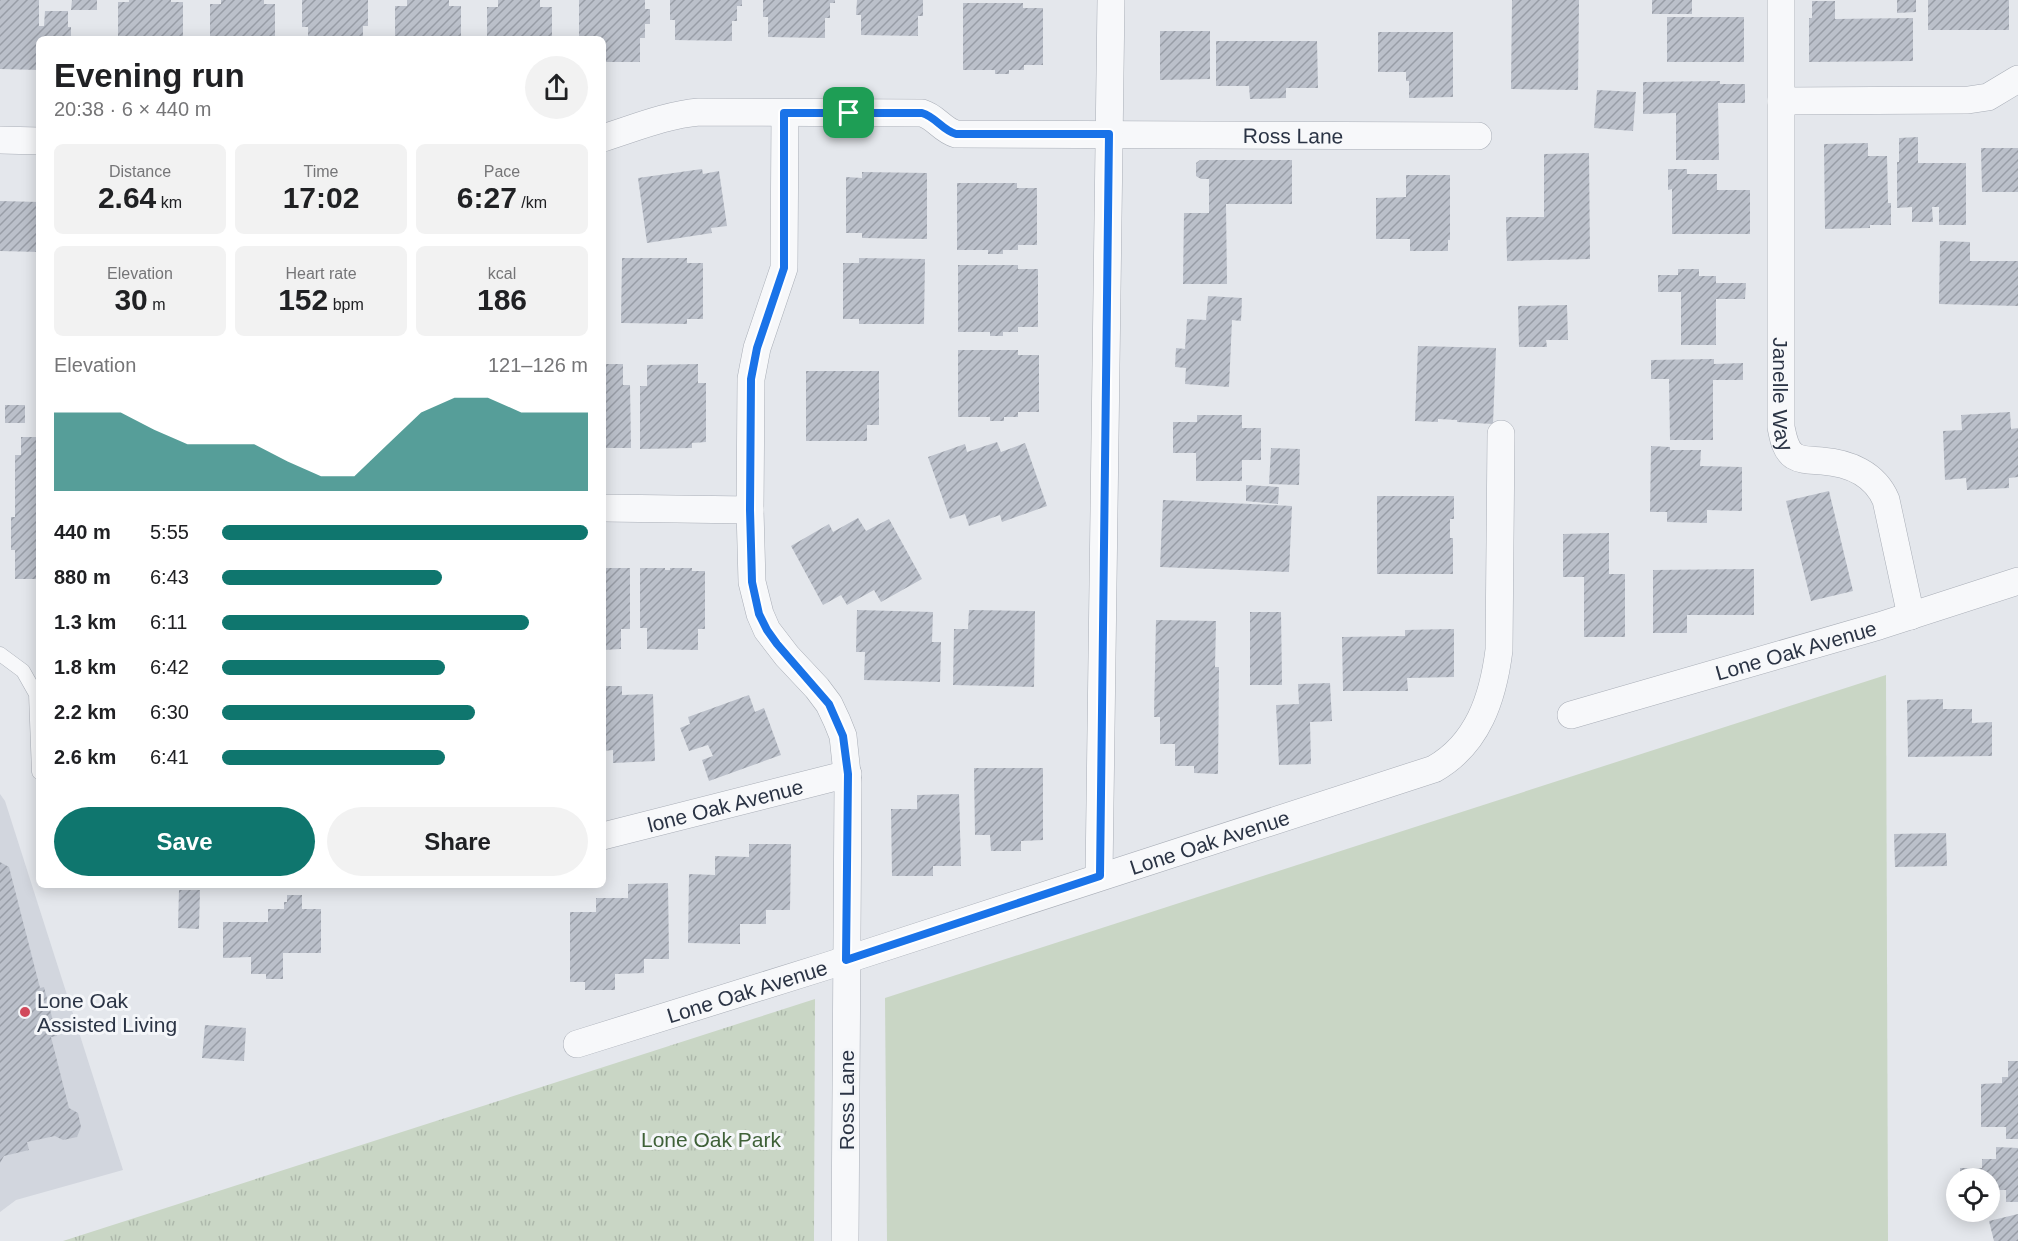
<!DOCTYPE html>
<html lang="en">
<head>
<meta charset="utf-8">
<style>
	body { margin:0; font-family:Arial,sans-serif; background:#f2f2f2; color:#202124; height:100vh; display:flex; flex-direction:column; font-size:22px; white-space:nowrap }
	* { box-sizing:border-box; margin:0 }
	p { font-size:20px; color:#757577 }
	.icon { flex:none; width:33px; height:33px; fill:none; stroke:currentColor; stroke-width:2; stroke-linecap:round; stroke-linejoin:round }
	.map { position:relative; flex:1; overflow:hidden }
	.sheet { position:absolute; left:36px; top:36px; width:570px; height:852px; display:flex; flex-direction:column; background:#fff; border-radius:9px; box-shadow:0 3px 15px #0003 }
	.sheet>* { flex:none }
	.buttons { position:absolute; left:1946px; top:1168px; display:grid; gap:12px }
	.buttons a { display:grid; place-items:center; width:54px; height:54px; border-radius:50%; background:#fff; box-shadow:0 3px 15px #0003; font-size:30px }
	.pin { position:absolute; display:grid; place-items:center; width:51px; height:51px; color:#fff; margin:-26px; border-radius:12px; box-shadow:0 3px 9px #0006 }
	.round { display:grid; place-items:center; flex:none; width:63px; height:63px; border-radius:32px; background:#f2f2f2 }
	.summary { display:flex; align-items:center; justify-content:space-between; height:102px; padding:0 18px }
	h1 { font-size:33px; font-weight:600; line-height:45px }
	.metrics { display:grid; grid-template-columns:repeat(3,1fr); gap:9px; height:102px; padding:6px 18px }
	.metrics div { display:grid; align-content:center; border-radius:9px; background:#f2f2f2; text-align:center }
	.metrics b { font-size:30px; font-weight:600 }
	.metrics small { font-size:16px; font-weight:400 }
	.metrics p { font-size:16px }
	.chart { height:168px; padding:12px 18px }
	.chart p { display:flex; justify-content:space-between }
	.chart svg { width:100%; height:108px; margin-top:6px; fill:#0f766e; opacity:.7 }
	.action { display:flex; gap:12px; margin-top:auto; padding:12px 18px }
	.action a { flex:1; height:69px; border-radius:36px; background:#0f766e; color:#fff; font-size:24px; font-weight:600; line-height:69px; text-align:center }
	.action a+a { background:#f2f2f2; color:#202124 }
	ul { padding:0 18px; list-style:none; font-size:20px }
	li { display:grid; grid-template-columns:96px 72px 1fr; align-items:center; height:45px }
	li i { height:15px; border-radius:8px; background:#0f766e }
	.map>svg:first-child { display:block }
	.built { fill:#d2d6de }
	.grass { fill:#c9d6c5 }
	.park { fill:url(#park-tufts) }
	.building { fill:url(#building-hatch) }
	.lines { fill:none; stroke-linecap:round; stroke-linejoin:round }
	.lane-casing { stroke:#a9aeb7; stroke-width:15 }
	.street-casing { stroke:#a9aeb7; stroke-width:28 }
	.lane { stroke:#f7f8fa; stroke-width:14 }
	.street { stroke:#f7f8fa; stroke-width:27 }
	.route-casing { stroke:#fff; stroke-width:12 }
	.route { stroke:#1a73e8; stroke-width:8 }
	.poi-dot { fill:#d1495b; stroke:#f4f6f9; stroke-width:2 }
	.labels { text-anchor:middle; dominant-baseline:central; stroke-width:6; stroke-linejoin:round; paint-order:stroke }
	.street-label { font-size:21px; fill:#2b3445; stroke:#f4f6f9 }
	.poi-label { font-size:21px; fill:#2b3445; stroke:#f4f6f9; text-anchor:start }
	.park-label { font-size:21px; fill:#3f6138; stroke:#f4f6f9 }
</style>
</head>
<body>
<div class="map">
<svg width="2018" height="1241" viewBox="0 0 2018 1241">
	<defs>
		<pattern id="park-tufts" width="24" height="20" patternUnits="userSpaceOnUse" patternTransform="scale(1.5)"><rect width="24" height="20" fill="#c9d6c5"/><path d="M3 7l-1-3M5 7V3M7 7l1-3M15 17l-1-3M17 17v-4M19 17l1-3" fill="none" stroke="#adb8ab"/></pattern>
		<pattern id="building-hatch" width="6" height="6" patternUnits="userSpaceOnUse" patternTransform="scale(1.5)"><rect width="6" height="6" fill="#bbc0ca"/><path d="M-1 1l2-2M0 6l6-6M5 7l2-2" fill="none" stroke="#989da6"/></pattern>
	</defs>
	<rect width="100%" height="100%" fill="#e4e7ec"/>
	<path class="built" d="M0,794l5,7 118,369 -107,30 -16,12z"/>
	<path class="grass" d="M1886,675l2,566h-1001l-2,-243z"/>
	<path class="park" d="M815,999l-1,242h-751z"/>
	<path class="building" d="M0,0h39v26h5l1,-15h23v16h3v12h-32v31l-39,-1z
		M72,0h25v10h-26z
		M129,0h42v2h12v37h-65v-37h11z
		M221,0h43v4h11v35h-65v-35h11z
		M302,0h66v26h-5v13h-55v-12h-6z
		M407,0h42v6h12v33h-66v-33h12z
		M498,0h42v7h12v32h-65v-32h11z
		M579,0h66v9h5v15h-5v14h-5v24h-37v-23h-19v-3h-5z
		M670,0h72v6h-5v15h-5v20l-57,-1v-20h-5z
		M763,0h72v3h-5v15h-5v20l-57,-1v-20h-5z
		M857,0h66v16h-5v20l-57,-1v-20h-5z
		M1512,0h67l-1,90 -67,-1z
		M1652,0h40v14h-40z
		M1897,0h19v12l-19,1z
		M1928,0h81v30h-81z
		M1812,1h23v18l78,-1v43l-104,1v-44h3z
		M963,3h60v5h20v57h-19v5h-15v4h-14v-4h-32z
		M1667,17h77v45h-77z
		M1160,31h50v48l-50,1z
		M1378,32h75v65l-44,1v-17h-3v-9h-28z
		M1216,41h101l1,47h-32v10l-36,1 -1,-13h-33z
		M1720,81v3h25v19h-27l1,57h-43v-47l-33,1v-32z
		M1597,90l39,2 -3,39 -39,-3z
		M1918,137v26h48v62h-27v-18h-7l1,15h-21v-15l-15,1v-46h2v-24z
		M1868,143v13h19l1,47h3v22h-21v3l-45,1 -1,-85z
		M1981,148h37v44h-36z
		M1589,153l1,106 -83,2 -1,-44h38v-63z
		M1200,160h92v44h-66l1,80h-44l1,-71h25v-34h-8l-5,-3v-13z
		M702,169l1,5 16,-3 8,55 -16,2 1,5 -65,10 -9,-65z
		M1668,169h19v5h30v16h33v44h-78v-45l-4,1z
		M862,172l65,1v66l-65,-1v-5h-16v-56l16,1z
		M1406,175h44v65h-2v11h-38v-12h-34v-41l30,-1z
		M957,183h60v5h20v57h-19v5h-15v4h-15v-4h-31z
		M0,201l39,1v50l-39,-1z
		M1940,241l30,1v19h48v45l-79,-2z
		M622,258h65v5h16v56h-16v5l-66,-1z
		M859,258l66,1 -1,65h-65v-5h-16v-56h16z
		M958,265h60v4h20v58h-20v5h-15v4h-13v-4h-32z
		M1678,269h21v7h17v7h30l-1,16h-29v46h-35v-53h-23v-17h20z
		M1208,296l34,2 -1,23 -9,-1 -3,67 -44,-3 1,-16 -11,-1 1,-19 9,1 2,-30 19,1z
		M1567,305l1,35h-22l1,7h-28l-1,-41z
		M1418,346l78,2 -3,76 -36,-2v-2l-19,-1v3l-23,-1z
		M958,350h60v5h21v57h-21v5h-14v4h-14v-4h-32z
		M1714,359v5l29,-1v17h-30v60h-43l-1,-61h-18v-19z
		M603,364h20v21h7l1,63h-28z
		M698,364v19h8v59l-14,1v5l-52,1v-63h7v-21z
		M806,371h73v54h-12v16h-61z
		M5,405h20v18h-20z
		M2010,412l1,17 7,-1v49l-9,1v10l-42,2 -1,-12 -21,2 -2,-49 19,-1 -1,-15z
		M1197,415h45v13h19v32h-19v21h-46v-28h-23v-31h24z
		M21,437h18v142h-24v-29h-4v-33h4v-62h6z
		M997,442l4,10 24,-9 22,63 -45,16 -2,-7 -31,11 -4,-12 -15,5 -22,-62 37,-13 2,8z
		M1651,446l19,1v3h31l-1,16 42,1v44l-35,-1v13l-40,-1v-10h-17z
		M1271,448l29,1 -1,36 -30,-1z
		M1246,485l33,2 -1,17 -32,-3z
		M1829,491l24,100 -42,10 -25,-100z
		M1377,496h77v23h-4v19h3v36h-76z
		M1163,500l129,6 -3,66 -129,-5z
		M858,518l8,13 23,-12 33,60 -41,23 -7,-12 -27,15 -6,-10 -18,10 -32,-59 38,-22 4,8z
		M1609,533v41h16v63h-41v-60h-21v-43z
		M606,568h24v61h-9v20l-18,1v-80h3z
		M640,568h25v2h5v-2h22v3h13v58h-7v21l-51,-1v-21h-7z
		M1754,569v46h-67v18h-34v-63z
		M857,610l76,2 -1,30h9l-1,40 -76,-2 1,-28h-9z
		M969,610l66,1 -1,76 -81,-2 1,-56h14z
		M1250,612h31l1,73h-32z
		M1156,620l60,1 -1,46h4l-1,107 -24,-1v-7h-19v-22h-15v-27h-6z
		M1454,629v48l-47,1 1,13h-65l-1,-54 63,-1v-6z
		M1330,683l2,38 -22,1 1,42 -32,1 -3,-60 23,-1 -1,-20z
		M603,686h19v9l31,-1 2,67 -42,2v-13l-10,1z
		M749,695l6,17 9,-4 17,47 -72,26 -7,-21 11,-4 -5,-11 -19,6 -9,-23 10,-4 -2,-7z
		M1943,699v10h29v14l20,-1v34l-84,1 -1,-57z
		M974,768h69v72l-22,1v10h-30l-1,-16h-15z
		M959,794l2,72h-28v10h-41l-1,-67h26v-14z
		M1946,833l1,33 -52,1 -1,-33z
		M749,844h42l-1,66h-24v14h-26v20l-52,-1 1,-69 26,1v-19l34,1z
		M0,862l9,5 31,121 4,-1 13,49 -6,1 18,71 9,5 3,14 -4,10 -14,3 -8,-4 -28,6 2,8 -25,6 -4,7z
		M668,883l1,76h-25v14l-29,1v16h-30v-8h-15v-70h26v-14h32v-14z
		M179,890h21l-1,39 -21,-1z
		M287,895h15v14h19v44h-38v26h-17v-5h-15v-17l-28,1v-36h45v-13h16v-7h3z
		M205,1025l41,3 -2,33 -42,-3z
		M2008,1061h10v78h-12v-12h-25v-43l21,-1v-6h6z
		M1996,1147l22,1v54h-12v-12h-17v-11h-29v-11h22v-9h14z
		M2018,1214v27h-24l-5,-20z"/>
	<g class="lines">
		<defs>
			<path id="lane" d="M0,654l23,17 13,23 3,78"/>
			<g id="street">
				<path id="s1" d="M1781,0v427c2,10 4,23 13,29 8,5 19,4 28,5 27,2 53,13 64,39l25,116"/>
				<path d="M1781,101l187,-1 20,-3 30,-18"/>
				<path d="M785,113l-1,155 -27,80 -6,31 -1,131 2,72 8,32 7,16 20,26 30,32 12,16 8,17 6,15 5,47 -3,458"/>
				<path id="s2" d="M603,138c32,-10 63,-23 96,-26l223,1c14,4 20,17 34,21l522,2"/>
				<path d="M0,140l39,1"/>
				<path d="M603,508l147,2"/>
				<path id="s3" d="M1571,715l308,-89 139,-45"/>
				<path id="s4" d="M603,836l245,-62"/>
				<path d="M1099,876l12,-876"/>
				<path id="s5" d="M577,1044l250,-78 607,-197c44,-25 59,-71 65,-119l2,-216"/>
			</g>
		</defs>
		<use href="#lane" class="lane-casing"/>
		<use href="#street" class="street-casing"/>
		<use href="#lane" class="lane"/>
		<use href="#street" class="street"/>
	</g>
	<g class="lines">
		<defs>
			<path id="route" d="M784,113h138c14,4 20,17 34,21h153l-9,742 -254,84 2,-186 -5,-38 -14,-32 -52,-60 -10,-14 -8,-16 -7,-32 -2,-72 1,-131 6,-31 27,-80z"/>
		</defs>
		<use href="#route" class="route-casing"/>
		<use href="#route" class="route"/>
	</g>
	<circle class="poi-dot" cx="25" cy="1012" r="6"/>
	<g class="labels">
		<g class="street-label">
			<text stroke="none"><textPath href="#s2" startOffset="700">Ross Lane</textPath></text>
			<text stroke="none"><textPath href="#s1" startOffset="394">Janelle Way</textPath></text>
			<text stroke="none"><textPath href="#s3" startOffset="234">Lone Oak Avenue</textPath></text>
			<text stroke="none"><textPath href="#s4" startOffset="126">lone Oak Avenue</textPath></text>
			<text stroke="none"><textPath href="#s5" startOffset="664">Lone Oak Avenue</textPath></text>
			<text stroke="none"><textPath href="#s5" startOffset="178">Lone Oak Avenue</textPath></text>
			<text transform="translate(846 1100) rotate(-90)">Ross Lane</text>
		</g>
		<g class="poi-label">
			<text x="37" y="1000">Lone Oak<tspan x="37" dy="24">Assisted Living</tspan></text>
		</g>
		<g class="park-label">
			<text x="711" y="1139">Lone Oak Park</text>
		</g>
	</g>
</svg>
<div class="buttons">
<a><svg class="icon" aria-label="locate" viewBox="0 0 24 24"><circle cx="12" cy="12" r="6"/><path d="M12 2v4M12 18v4M2 12h4M18 12h4"/></svg></a>
</div>
<div class="pin" style="left:849px;top:113px;background:#1e9e55"><svg class="icon" aria-label="arrive" viewBox="0 0 24 24"><path d="M6 21V4h12l-3 4 3 4H6"/></svg></div>
<section class="sheet">
<div class="summary"><div><h1>Evening run</h1><p>20:38 · 6 × 440 m</p></div><a class="round"><svg class="icon" aria-label="share" viewBox="0 0 24 24"><path d="M12 15V3M7 8l5-5 5 5M5 13v7h14v-7"/></svg></a></div>
<div class="metrics">
<div><p>Distance</p><b>2.64<small> km</small></b></div>
<div><p>Time</p><b>17:02</b></div>
<div><p>Pace</p><b>6:27<small> /km</small></b></div>
</div>
<div class="metrics">
<div><p>Elevation</p><b>30<small> m</small></b></div>
<div><p>Heart rate</p><b>152<small> bpm</small></b></div>
<div><p>kcal</p><b>186</b></div>
</div>
<div class="chart"><p><span>Elevation</span>121–126 m</p>
<svg viewBox="0 0 160 44" preserveAspectRatio="none"><path d="M0 44V12L10 12L20 12L30 19L40 25L50 25L60 25L70 32L80 38L90 38L100 25L110 12L120 6L130 6L140 12L150 12L160 12V44z"/></svg>
</div>
<ul>
<li><b>440 m</b>5:55<i style="width:100%"></i></li>
<li><b>880 m</b>6:43<i style="width:60%"></i></li>
<li><b>1.3 km</b>6:11<i style="width:84%"></i></li>
<li><b>1.8 km</b>6:42<i style="width:61%"></i></li>
<li><b>2.2 km</b>6:30<i style="width:69%"></i></li>
<li><b>2.6 km</b>6:41<i style="width:61%"></i></li>
</ul>
<div class="action"><a>Save</a><a>Share</a></div>
</section>
</div>
</body>
</html>
